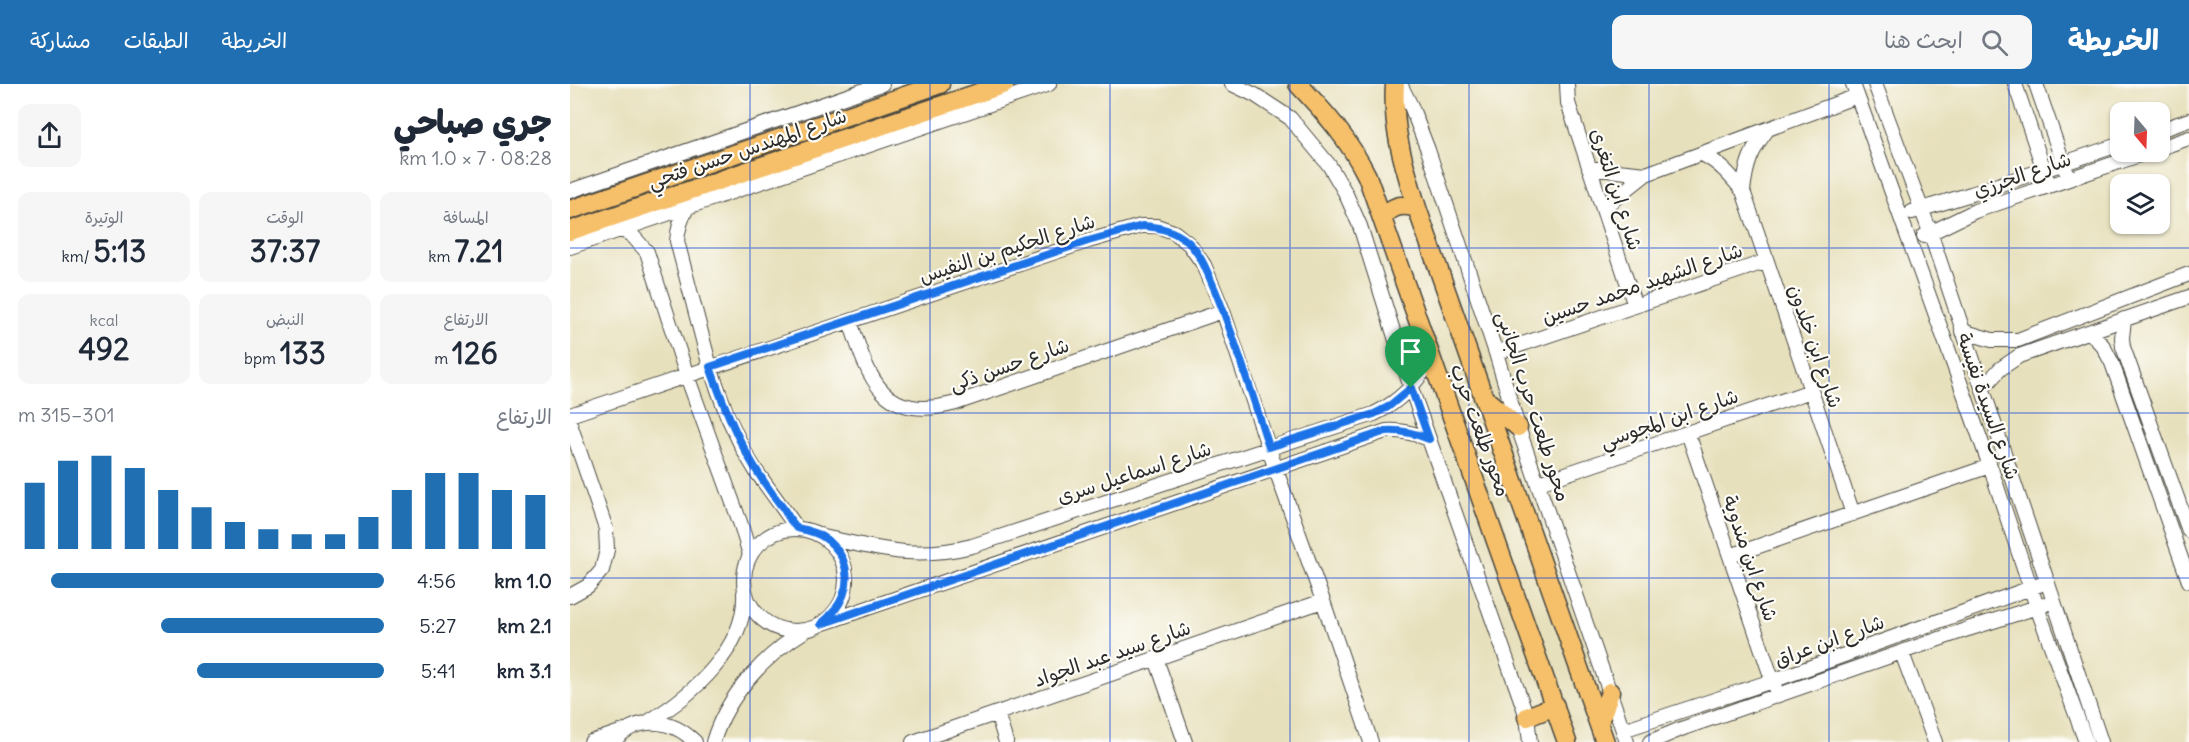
<!DOCTYPE html>
<html lang="ar">
<head>
<meta charset="utf-8">
<style>
	body { margin:0; font-family:Delius,"Playpen Sans Arabic",sans-serif; background:#f6f6f7; color:#1f2937; direction:rtl; height:100vh; display:flex; flex-direction:column; font-size:22px; white-space:nowrap }
	* { box-sizing:border-box; margin:0 }
	p { font-size:20px; color:#747a83 }
	.icon { flex:none; width:33px; height:33px; fill:none; stroke:currentColor; stroke-width:2; stroke-linecap:round; stroke-linejoin:round }
	.map { position:relative; flex:1; overflow:hidden; direction:ltr }
	.panel { display:flex; flex-direction:column; background:#fff; width:570px }
	.panel>* { flex:none }
	.needle { width:39px; rotate:161deg }
	.buttons { position:absolute; left:1540px; top:18px; display:grid; gap:12px }
	.buttons a { display:grid; place-items:center; width:60px; height:60px; border-radius:12px; background:#fff; box-shadow:0 2px 4px #0004; font-size:30px }
	.pin { position:absolute; display:grid; place-items:center; width:51px; height:51px; color:#fff; margin:-62px -26px; border-radius:50% 50% 50% 0; rotate:-45deg; box-shadow:0 0 6px #0007 }
	.pin .icon { rotate:45deg }
	.round { display:grid; place-items:center; flex:none; width:63px; height:63px; border-radius:12px; background:#f6f6f7 }
	.overview { display:flex; align-items:center; justify-content:space-between; height:102px; padding:0 18px }
	h1 { font-size:33px; font-weight:800; line-height:45px }
	.stats { display:grid; grid-template-columns:repeat(3,1fr); gap:9px; height:102px; padding:6px 18px }
	.stats div { display:grid; align-content:center; border-radius:12px; background:#f6f6f7; text-align:center }
	.stats b { font-size:30px; font-weight:800 }
	.stats small { font-size:16px; font-weight:400 }
	.stats p { font-size:16px }
	.chart { height:168px; padding:12px 18px }
	.chart p { display:flex; justify-content:space-between }
	.chart svg { width:100%; height:108px; margin-top:6px; stroke:#1f6fb2; stroke-width:6 }
	ul { padding:0 18px; list-style:none; font-size:20px }
	li { display:grid; grid-template-columns:96px 72px 1fr; align-items:center; height:45px }
	li i { height:15px; border-radius:8px; background:#1f6fb2 }
	header { display:flex; align-items:center; gap:36px; box-sizing:border-box; height:84px; padding:0 30px; background:#1f6fb2; color:#fff }
	header strong { font-size:28px }
	nav { display:flex; gap:33px; margin-inline-start:auto; font-size:21px }
	.search { width:420px; height:54px; background:#f6f6f7; display:flex; align-items:center; gap:15px; box-sizing:border-box; padding:0 21px; border-radius:12px; color:#747a83; font-size:22px }
	main { display:flex; flex:1; min-height:0 }
	.map>svg:first-child { display:block }
	.lines { fill:none; stroke-linecap:round; stroke-linejoin:round }
	.minor-casing { stroke:#474641; stroke-width:16 }
	.major-casing { stroke:#474641; stroke-width:21 }
	.minor { stroke:#fff; stroke-width:14 }
	.major { stroke:#f6c06b; stroke-width:18 }
	.route-casing { stroke:#fff; stroke-width:12 }
	.route { stroke:#1a73e8; stroke-width:8 }
	.grid { fill:none; stroke:#1d4ed8; stroke-width:1.5; stroke-opacity:0.55 }
	.labels { text-anchor:middle; dominant-baseline:central; stroke-width:4.5; stroke-linejoin:round; paint-order:stroke }
	.street-label { font-size:20px; fill:#2b2b2b; stroke:#fdfcf7 }
</style>
</head>
<body>
<header>
<strong>الخريطة</strong>
<div class="search"><svg class="icon" aria-label="search" viewBox="0 0 24 24"><circle cx="10" cy="10" r="6"/><path d="M15 15l6 6"/></svg>ابحث هنا</div>
<nav><a>الخريطة</a><a>الطبقات</a><a>مشاركة</a></nav>
</header>
<main>
<div class="map">
<svg width="1619" height="658" viewBox="0 0 1619 658">
	<rect width="100%" height="100%" fill="#fdfcf7"/>
	<filter id="ink" filterUnits="userSpaceOnUse"><feTurbulence type="fractalNoise" baseFrequency=".0167" numOctaves="2"/><feDisplacementMap in="SourceGraphic" scale="12" xChannelSelector="R" yChannelSelector="G"/><feConvolveMatrix kernelMatrix="1 2 1 2 8 2 1 2 1" color-interpolation-filters="sRGB"/></filter>
	<filter id="wash" filterUnits="userSpaceOnUse"><feTurbulence type="fractalNoise" baseFrequency=".008" numOctaves="4" result="noise"/><feDisplacementMap in="SourceGraphic" scale="24" xChannelSelector="R" yChannelSelector="G"/><feGaussianBlur stdDeviation="1.35" result="paint"/><feColorMatrix in="noise" values="0 0 0 0 0 0 0 0 0 0 0 0 0 0 0 0 0 1.4 0 .05"/><feComposite in="paint" operator="in"/></filter>
	<g filter="url(#wash)">
		<rect width="100%" height="100%" fill="#e7e0bc"/>
	</g>
	<g filter="url(#ink)">
		<g class="lines">
			<defs>
				<path id="minor" d="M662,0l23,11 35,23 39,47 16,27 15,34 51,162 116,329 3,25
					M830,0l11,22 17,44 68,203 22,74 109,315
					M997,0l1,19 67,203
					M1283,0l137,382 47,141 49,135
					M1305,0l55,148 171,510
					M1445,0l32,95
					M1466,0l30,87
					M1590,46l29,-10
					M1590,64l29,-10
					M1132,70c18,9 28,21 41,37l110,323
					M1019,84l57,6
					M0,107l312,-107
					M1173,107c3,-27 8,-40 24,-61
					M118,122c-7,12 -10,21 -11,35l33,126 17,48 17,36 12,20 41,57
					M1033,124l43,-34 211,-78
					M1342,128l59,-18 150,-50
					M51,146l11,5 15,17 40,124 54,149 9,30
					M1354,152l51,-25 173,-59
					M0,163l479,-163
					M1554,235l-2,19 1,9 66,184
					M280,237c19,58 32,102 106,82l267,-92
					M1392,247l30,9h26l171,-66
					M1520,248l13,14 9,17 77,218
					M926,269l271,-92
					M1413,304l17,-19 19,-13 170,-59
					M0,331l518,-174 53,-15h16l17,6 15,12 15,21 19,46 53,159 47,131 48,141
					M0,340l36,105 1,21 -5,20 -14,16 -18,10
					M1118,349l87,255
					M969,399l272,-92
					M174 496a51 51 0 1 1 102 0a51 51 0 1 1-102 0Z
					M254,453c55,12 92,23 148,9l402,-132c29,-14 40,-30 58,-54
					M1160,472l260,-90
					M251,540l565,-193c16,-1 28,2 43,8
					M1332,569l33,89
					M586,575l29,83
					M427,629l9,29
					M78,638c43,-26 99,-74 96,-129
					M1053,646l149,-49 267,-96
					M21,658l29,-10
					M43,658c24,-27 58,-24 82,0
					M143,658c14,-47 52,-87 93,-112
					M343,658l410,-141
					M1080,658l31,-13 287,-100 76,-24"/>
				<path id="major" d="M728,0c29,31 50,54 69,92l200,566
					M825,0c-3,47 9,80 22,124l188,534
					M0,126l370,-126
					M812,135c9,-13 20,-16 35,-11
					M0,147l435,-147
					M913,313l35,30
					M957,633l28,-11
					M1029,639l11,-31"/>
			</defs>
			<use href="#minor" class="minor-casing"/>
			<use href="#major" class="major-casing"/>
			<use href="#minor" class="minor"/>
			<use href="#major" class="major"/>
		</g>
	</g>
	<g class="lines" filter="url(#ink)">
		<defs>
			<path id="route" d="M572,142c17,1 32,4 46,16 13,12 20,32 27,48 21,51 37,105 54,157l105,-33 14,-7 23,-19 18,51c-15,-6 -27,-9 -43,-8l-565,193c20,-16 32,-39 22,-64 -7,-15 -19,-25 -34,-29 -4,-2 -9,-1 -13,-4 -5,-5 -9,-13 -13,-19 -37,-47 -53,-85 -73,-141l378,-126z"/>
		</defs>
		<use href="#route" class="route-casing"/>
		<use href="#route" class="route"/>
	</g>
	<path class="grid" d="M180,0v658M360,0v658M540,0v658M720,0v658M899,0v658M1079,0v658M1259,0v658M1439,0v658M0,164h1619M0,329h1619M0,494h1619"/>
	<g class="labels">
		<g class="street-label">
			<text transform="translate(177 64) rotate(-19)">شارع المهندس حسن فتحي</text>
			<text transform="translate(1452 90) rotate(-19)">شارع الجرزي</text>
			<text transform="translate(1047 105) rotate(72)">شارع ابن التغرى</text>
			<text transform="translate(437 164) rotate(-18)">شارع الحكيم بن النفيس</text>
			<text transform="translate(1072 199) rotate(-19)">شارع الشهيد محمد حسين</text>
			<text transform="translate(1246 262) rotate(71)">شارع ابن خلدون</text>
			<text transform="translate(439 280) rotate(-19)">شارع حسن ذكى</text>
			<text transform="translate(964 322) rotate(72)">محور طلعت حرب الجانبى</text>
			<text transform="translate(1419 322) rotate(71)">شارع السيدة نفيسة</text>
			<text transform="translate(1099 334) rotate(-19)">شارع ابن المجوسي</text>
			<text transform="translate(911 346) rotate(70)">محور طلعت حرب</text>
			<text transform="translate(564 388) rotate(-18)">شارع اسماعيل سرى</text>
			<text transform="translate(1181 474) rotate(71)">شارع ابن مندوية</text>
			<text transform="translate(1259 556) rotate(-20)">شارع ابن عراق</text>
			<text transform="translate(542 569) rotate(-19)">شارع سيد عبد الجواد</text>
		</g>
	</g>
</svg>
<div class="buttons">
<a><svg class="needle" viewBox="-14 -14 28 28"><path d="M0-13l5 13h-10z" fill="#e53935"/><path d="M0 13l5-13h-10z" fill="#747a83"/></svg></a>
<a><svg class="icon" aria-label="layers" viewBox="0 0 24 24"><path d="M12 4l9 5-9 5-9-5zM3 14l9 5 9-5"/></svg></a>
</div>
<div class="pin" style="left:841px;top:304px;background:#1e9e55"><svg class="icon" aria-label="arrive" viewBox="0 0 24 24"><path d="M6 21V4h12l-3 4 3 4H6"/></svg></div>
</div>
<section class="panel">
<div class="overview"><div><h1>جري صباحي</h1><p>08:28 · 7 × 1.0 km</p></div><a class="round"><svg class="icon" aria-label="share" viewBox="0 0 24 24"><path d="M12 15V3M7 8l5-5 5 5M5 13v7h14v-7"/></svg></a></div>
<div class="stats">
<div><p>المسافة</p><b>7.21<small> km</small></b></div>
<div><p>الوقت</p><b>37:37</b></div>
<div><p>الوتيرة</p><b>5:13<small> /km</small></b></div>
</div>
<div class="stats">
<div><p>الارتفاع</p><b>126<small> m</small></b></div>
<div><p>النبض</p><b>133<small> bpm</small></b></div>
<div><p>kcal</p><b>492</b></div>
</div>
<div class="chart"><p><span>الارتفاع</span>301–315 m</p>
<svg viewBox="0 0 160 44" preserveAspectRatio="none"><path d="M5 44V17M15 44V8M25 44V6M35 44V11M45 44V20M55 44V27M65 44V33M75 44V36M85 44V38M95 44V38M105 44V31M115 44V20M125 44V13M135 44V13M145 44V20M155 44V22"/></svg>
</div>
<ul>
<li><b>1.0 km</b>4:56<i style="width:91%"></i></li>
<li><b>2.1 km</b>5:27<i style="width:61%"></i></li>
<li><b>3.1 km</b>5:41<i style="width:51%"></i></li>
</ul>
</section>
</main>
</body>
</html>
